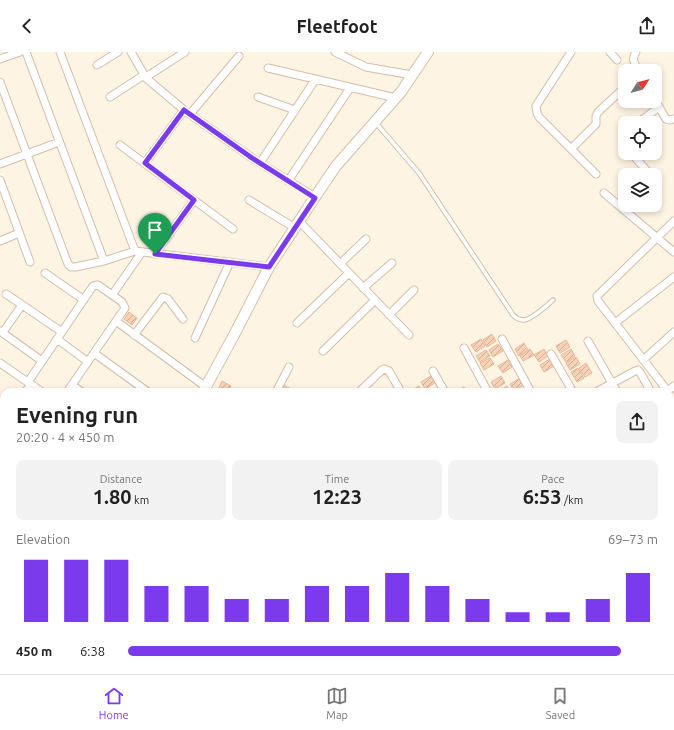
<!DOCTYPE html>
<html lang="en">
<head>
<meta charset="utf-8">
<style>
	body { margin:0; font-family:Ubuntu,sans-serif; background:#f2f2f2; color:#222; height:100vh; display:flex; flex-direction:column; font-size:15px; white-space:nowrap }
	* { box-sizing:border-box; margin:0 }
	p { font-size:13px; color:#767676 }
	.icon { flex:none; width:22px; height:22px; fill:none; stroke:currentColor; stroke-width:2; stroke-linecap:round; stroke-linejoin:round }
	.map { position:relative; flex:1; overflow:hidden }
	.side { position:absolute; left:0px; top:336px; width:674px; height:286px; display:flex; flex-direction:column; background:#fff; border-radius:12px 12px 0 0; box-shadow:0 2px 6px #0003 }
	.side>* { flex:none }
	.needle { width:26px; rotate:54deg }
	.tools { position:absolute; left:618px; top:12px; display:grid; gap:8px }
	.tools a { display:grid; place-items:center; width:44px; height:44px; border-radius:8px; background:#fff; box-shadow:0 2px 6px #0003; font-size:20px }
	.pin { position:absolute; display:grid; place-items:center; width:34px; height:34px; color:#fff; margin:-41px -17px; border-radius:50% 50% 50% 0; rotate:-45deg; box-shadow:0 0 4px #0007 }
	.pin .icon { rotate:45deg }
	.round { display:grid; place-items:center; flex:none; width:42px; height:42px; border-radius:8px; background:#f2f2f2 }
	.overview { display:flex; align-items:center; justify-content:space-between; height:68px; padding:0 16px }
	h1 { font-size:22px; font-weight:600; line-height:30px }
	.metrics { display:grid; grid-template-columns:repeat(3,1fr); gap:6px; height:68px; padding:4px 16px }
	.metrics div { display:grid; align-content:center; border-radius:8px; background:#f2f2f2; text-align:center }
	.metrics b { font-size:20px; font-weight:600 }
	.metrics small { font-size:11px; font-weight:400 }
	.metrics p { font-size:11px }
	.chart { height:112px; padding:8px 16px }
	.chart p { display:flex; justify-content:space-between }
	.chart svg { width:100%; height:72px; margin-top:4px; stroke:#7c3aed; stroke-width:6 }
	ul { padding:0 16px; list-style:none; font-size:13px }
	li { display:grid; grid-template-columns:64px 48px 1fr; align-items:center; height:30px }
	li i { height:10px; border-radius:5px; background:#7c3aed }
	header { display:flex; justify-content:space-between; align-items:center; height:52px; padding:0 16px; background:#fff; font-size:18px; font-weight:600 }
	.dock { display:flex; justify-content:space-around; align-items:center; height:56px; border-top:1px solid #e0e0e0; background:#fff; font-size:11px; color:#767676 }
	.dock a { display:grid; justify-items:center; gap:2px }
	.dock .active { color:#7c3aed }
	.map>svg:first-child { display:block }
	.building { fill:url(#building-hatch); stroke:#ebb897 }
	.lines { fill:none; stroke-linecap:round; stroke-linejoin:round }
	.lane-casing { stroke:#d3bdab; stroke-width:5.5 }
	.street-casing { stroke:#d3bdab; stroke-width:9 }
	.secondary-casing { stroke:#d7bea8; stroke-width:12 }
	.lane { stroke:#fff; stroke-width:3.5 }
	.street { stroke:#fff; stroke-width:7 }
	.secondary { stroke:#fff; stroke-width:10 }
	.route-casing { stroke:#fff; stroke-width:8 }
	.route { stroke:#7c3aed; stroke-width:5 }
</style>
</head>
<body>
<header><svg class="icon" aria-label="back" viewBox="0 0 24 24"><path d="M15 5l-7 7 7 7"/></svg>Fleetfoot<svg class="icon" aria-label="share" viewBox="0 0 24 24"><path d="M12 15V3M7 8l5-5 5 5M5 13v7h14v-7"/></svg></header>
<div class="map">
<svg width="674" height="622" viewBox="0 0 674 622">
	<defs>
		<pattern id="building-hatch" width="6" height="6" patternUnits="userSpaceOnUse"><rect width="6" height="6" fill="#f6d2b8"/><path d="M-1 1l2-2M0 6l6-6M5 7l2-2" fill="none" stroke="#ccad97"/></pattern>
	</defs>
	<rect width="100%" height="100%" fill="#fef4e3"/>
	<path class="building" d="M129,260l8,6 -5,7 -8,-6z
		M492,282l4,7 -9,6 -4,-7z
		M481,287l4,7 -9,6 -5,-7z
		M566,288l4,7 -10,6 -4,-7z
		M524,291l4,7 -9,6 -4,-7z
		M498,292l5,7 -10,6 -4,-7z
		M530,297l4,6 -11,6 -3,-5z
		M544,297l4,7 -9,6 -5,-7z
		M571,297l4,7 -9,6 -5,-7z
		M486,298l4,6 -10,6 -4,-6z
		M576,305l4,7 -10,6 -4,-7z
		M490,306l4,6 -10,6 -4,-7z
		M550,307l4,7 -10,6 -4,-7z
		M508,308l4,7 -9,6 -5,-7z
		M586,311l6,10 -7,4 -6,-9z
		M578,316l6,10 -7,4 -6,-10z
		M431,324l4,7 -10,6 -4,-7z
		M501,324l4,7 -10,6 -4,-7z
		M520,326l4,7 -10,6 -4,-7z
		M222,329l9,5 -3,6h-11z
		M283,333l10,5 -1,2h-13z
		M419,334l3,6h-13z
		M507,334l3,6h-12z
		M464,335l3,5h-12z"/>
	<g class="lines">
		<defs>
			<path id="lane" d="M376,71l43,50 94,142c3,3 7,5 11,5 9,-1 23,-15 29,-20"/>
			<path id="street" d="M26,0l78,209
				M60,0l75,199 134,16
				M131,0l15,26 38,32 68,48 63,39
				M335,0l31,15 46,8
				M571,0l-35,54 1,7 2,4 57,57
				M610,0l7,8
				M636,0c-5,7 -1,12 2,19
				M0,7l20,-7
				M97,13l21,-13
				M268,16l128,30
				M146,25l39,-25
				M0,30l68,182 3,3h4l29,-6 31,-10
				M110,45l34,-22
				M258,45l37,13
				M655,48l11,19 4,1 4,-1
				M190,62l49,-58
				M638,71l21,-16
				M120,93l113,84
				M571,97l25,-25v-8l2,-4 27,-25
				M631,101l17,19
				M145,111l39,-53
				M260,111l55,-83
				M0,112l59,-22
				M0,128l30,82
				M288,129l62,-93
				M604,141l70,59
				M249,148l46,28
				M299,169l110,114
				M674,169l-77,75 1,5 68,88 3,1 5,-4
				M0,189l19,-8
				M155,202l39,-54
				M340,212l26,-25
				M45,221l39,27
				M363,236l29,-25
				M6,242l56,38
				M112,243l30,-43
				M389,263l25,-25
				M116,269l90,66
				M297,271l52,-50
				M615,271l59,-46
				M0,279l42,30
				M3,280l19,-27
				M134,283l29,-38 5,2 15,20
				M195,286l35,-76
				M57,287l31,23
				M502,287l29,53
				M588,289l29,51
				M464,296l24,44
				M323,299l52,-51
				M94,301l54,39
				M551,302l22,38
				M643,308l31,-28
				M0,311l42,29
				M433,319l12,21
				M28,330l65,-96 5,-1 24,17 3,6 -58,84
				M72,333l10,7
				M25,340l6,-8
				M276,340l13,-25
				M359,340l23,-22 2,-1 5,2 12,21
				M596,340l39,-21 3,-1 3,4 10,18
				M670,374l4,3
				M670,425l4,10
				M0,447h4
				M670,496l4,-2
				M670,508l4,7
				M670,587l4,-2
				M453,618l1,4
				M476,618l2,4
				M517,618l2,4
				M217,619l1,-1
				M126,622l2,-4
				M174,622l3,-4
				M293,622l2,-4
				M333,622l2,-4
				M372,622l2,-4
				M601,622l8,-4"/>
			<path id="secondary" d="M203,340l31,-57 35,-68 46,-70 21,-31 65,-74 27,-40
				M0,616h4
				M18,618l31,4"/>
		</defs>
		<use href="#lane" class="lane-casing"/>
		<use href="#street" class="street-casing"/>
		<use href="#secondary" class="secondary-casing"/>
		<use href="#lane" class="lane"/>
		<use href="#street" class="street"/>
		<use href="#secondary" class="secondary"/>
	</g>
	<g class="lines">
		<defs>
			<path id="route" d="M184,58l68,48 63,40 -46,69 -114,-13 39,-54 -49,-37z"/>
		</defs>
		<use href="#route" class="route-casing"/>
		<use href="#route" class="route"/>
	</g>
</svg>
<div class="tools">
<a><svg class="needle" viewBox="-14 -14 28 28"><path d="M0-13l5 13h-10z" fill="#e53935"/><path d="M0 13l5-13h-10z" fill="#767676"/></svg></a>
<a><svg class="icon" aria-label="locate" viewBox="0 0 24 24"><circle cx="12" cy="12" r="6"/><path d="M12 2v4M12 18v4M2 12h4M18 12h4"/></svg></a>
<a><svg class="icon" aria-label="layers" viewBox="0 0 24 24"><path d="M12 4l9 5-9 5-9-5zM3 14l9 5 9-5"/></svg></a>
</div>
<div class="pin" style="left:155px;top:202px;background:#1e9e55"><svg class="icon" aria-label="arrive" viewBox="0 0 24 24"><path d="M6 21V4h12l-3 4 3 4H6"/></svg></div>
<section class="side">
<div class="overview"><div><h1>Evening run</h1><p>20:20 · 4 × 450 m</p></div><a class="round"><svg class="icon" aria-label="share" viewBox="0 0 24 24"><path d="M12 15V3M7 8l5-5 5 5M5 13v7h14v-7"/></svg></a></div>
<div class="metrics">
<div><p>Distance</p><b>1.80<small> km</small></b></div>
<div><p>Time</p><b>12:23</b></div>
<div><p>Pace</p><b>6:53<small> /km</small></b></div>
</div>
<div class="chart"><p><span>Elevation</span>69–73 m</p>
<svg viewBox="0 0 160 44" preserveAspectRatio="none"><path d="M5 44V6M15 44V6M25 44V6M35 44V22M45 44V22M55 44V30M65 44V30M75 44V22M85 44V22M95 44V14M105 44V22M115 44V30M125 44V38M135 44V38M145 44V30M155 44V14"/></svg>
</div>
<ul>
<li><b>450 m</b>6:38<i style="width:93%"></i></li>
</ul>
</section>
</div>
<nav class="dock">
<a class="active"><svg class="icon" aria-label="home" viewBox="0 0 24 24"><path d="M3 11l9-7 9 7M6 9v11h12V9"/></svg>Home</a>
<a><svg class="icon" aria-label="map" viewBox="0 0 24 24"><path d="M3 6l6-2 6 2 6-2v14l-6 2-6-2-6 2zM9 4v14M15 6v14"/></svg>Map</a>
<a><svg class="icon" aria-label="saved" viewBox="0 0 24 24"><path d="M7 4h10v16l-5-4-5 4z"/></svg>Saved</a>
</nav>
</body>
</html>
